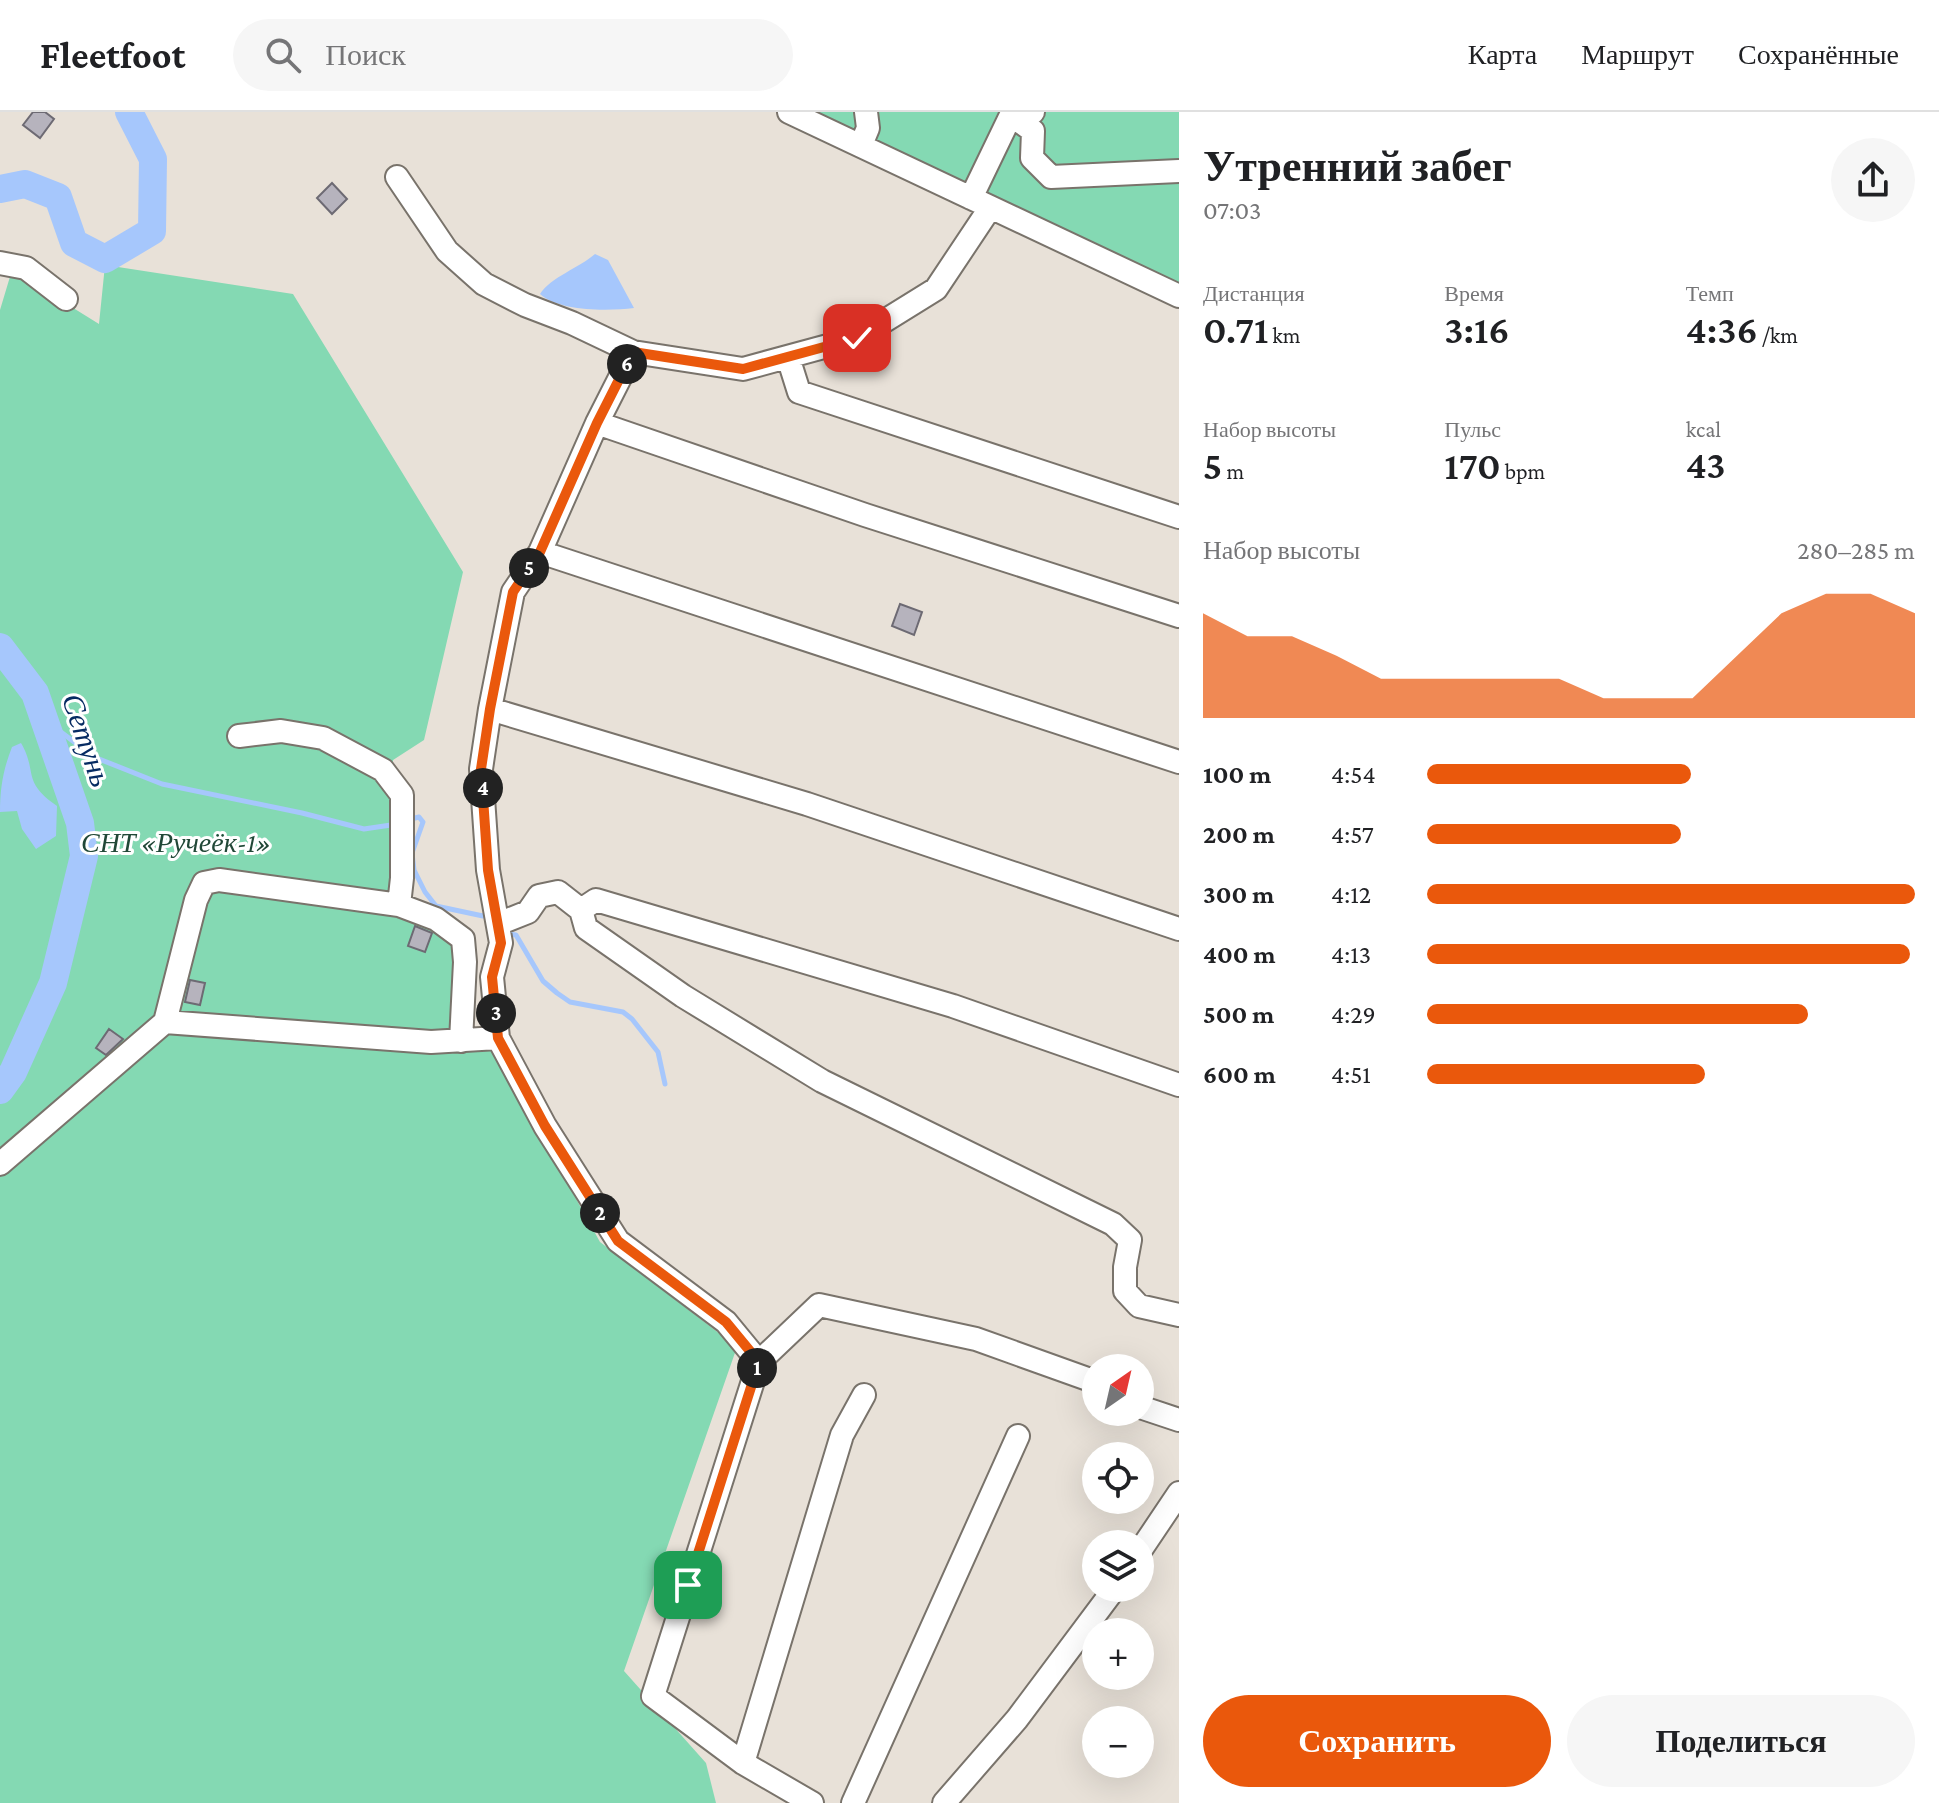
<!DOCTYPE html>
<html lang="ru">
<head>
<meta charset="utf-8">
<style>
	body { margin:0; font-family:"Crimson Pro",serif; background:#f6f6f6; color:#202124; height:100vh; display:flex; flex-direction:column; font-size:30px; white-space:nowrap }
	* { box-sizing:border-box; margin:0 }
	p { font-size:26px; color:#757577 }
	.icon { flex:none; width:44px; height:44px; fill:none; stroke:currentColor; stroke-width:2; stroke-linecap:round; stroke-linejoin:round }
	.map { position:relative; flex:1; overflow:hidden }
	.sheet { display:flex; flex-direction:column; background:#fff; width:760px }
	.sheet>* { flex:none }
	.needle { width:52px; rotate:34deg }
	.controls { position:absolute; left:1082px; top:1242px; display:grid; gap:16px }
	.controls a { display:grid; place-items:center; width:72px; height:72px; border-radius:50%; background:#fff; box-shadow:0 8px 32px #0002; font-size:40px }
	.pin { position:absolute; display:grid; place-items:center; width:68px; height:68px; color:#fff; margin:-34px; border-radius:16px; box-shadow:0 4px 12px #0006 }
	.km { position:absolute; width:40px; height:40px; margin:-20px; border-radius:50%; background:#222; color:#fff; font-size:22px; line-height:40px; text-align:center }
	.round { display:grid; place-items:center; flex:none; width:84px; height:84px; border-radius:42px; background:#f6f6f6 }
	.head { display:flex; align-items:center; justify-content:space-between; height:136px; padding:0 24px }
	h1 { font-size:44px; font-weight:600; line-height:60px }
	.metrics { display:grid; grid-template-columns:repeat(3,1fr); gap:12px; height:136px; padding:8px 24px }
	.metrics div { display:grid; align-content:center }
	.metrics b { font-size:40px; font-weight:600 }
	.metrics small { font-size:22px; font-weight:400 }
	.metrics p { font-size:22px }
	.chart { height:224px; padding:16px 24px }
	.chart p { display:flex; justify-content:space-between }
	.chart svg { width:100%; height:144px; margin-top:8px; fill:#ea580c; opacity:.7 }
	.action { display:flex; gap:16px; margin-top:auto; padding:16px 24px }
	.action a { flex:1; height:92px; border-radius:48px; background:#ea580c; color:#fff; font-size:32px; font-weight:600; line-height:92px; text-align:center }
	.action a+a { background:#f6f6f6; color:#202124 }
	ul { padding:0 24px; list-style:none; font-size:26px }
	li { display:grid; grid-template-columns:128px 96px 1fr; align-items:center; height:60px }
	li i { height:20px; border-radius:10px; background:#ea580c }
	header { display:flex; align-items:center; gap:48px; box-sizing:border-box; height:112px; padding:0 40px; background:#fff; border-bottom:2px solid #e0e0e0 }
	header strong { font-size:38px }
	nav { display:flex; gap:44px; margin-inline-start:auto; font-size:28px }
	.search { width:560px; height:72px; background:#f6f6f6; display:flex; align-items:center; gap:20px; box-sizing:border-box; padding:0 28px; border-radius:44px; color:#757577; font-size:30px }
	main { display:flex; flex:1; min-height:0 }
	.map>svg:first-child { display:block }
	.green { fill:#84d9b3 }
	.water { fill:#a6c7fc }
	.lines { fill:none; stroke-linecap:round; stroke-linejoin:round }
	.stream { stroke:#a6c7fc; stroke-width:5 }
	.river { stroke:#a6c7fc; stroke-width:28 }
	.building { fill:#b6b3bd; stroke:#6d6a73; stroke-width:2 }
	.minor-casing { stroke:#79736b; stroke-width:26 }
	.minor { stroke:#fff; stroke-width:22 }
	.route-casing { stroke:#fff; stroke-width:16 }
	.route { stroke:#ea580c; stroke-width:10 }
	.labels { text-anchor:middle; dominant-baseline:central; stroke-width:6; stroke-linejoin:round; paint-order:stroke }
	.park-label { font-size:28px; font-style:italic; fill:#214837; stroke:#fff }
	.water-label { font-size:30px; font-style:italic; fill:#062b62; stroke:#fff }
</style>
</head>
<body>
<header>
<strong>Fleetfoot</strong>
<div class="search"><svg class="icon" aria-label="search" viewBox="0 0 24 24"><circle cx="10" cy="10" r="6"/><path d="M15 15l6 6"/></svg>Поиск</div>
<nav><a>Карта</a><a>Маршрут</a><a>Сохранённые</a></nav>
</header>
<main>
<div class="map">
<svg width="1179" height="1691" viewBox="0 0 1179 1691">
	<rect width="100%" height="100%" fill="#e8e1d8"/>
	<path class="green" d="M806,0h373v175z
		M105,153l188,29 170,278 -39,168 -31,20 -1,153 45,14 18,20 2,92 -292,-22 -165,141v-848l12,-40 87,54z
		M165,914l329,25 106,191 137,105 -113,324 82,92 10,40h-716v-634z"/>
	<path class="water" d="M595,142l13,6 26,48c-25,3 -74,4 -94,-14 11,-17 39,-26 55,-40z
		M21,631c17,29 0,38 36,63l-1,30 -20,13 -14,-20 -5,-18 -17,1c0,-24 3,-42 12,-65z"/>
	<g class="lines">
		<path class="stream" d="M45,608l49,37 68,27 140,29 62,16 27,-4
			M407,708l12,-3 4,5 -11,31 2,17 11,22 11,14 47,10
			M508,822l8,1 27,46 14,12 13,9 53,10 9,7 26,33 7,32"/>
		<path class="river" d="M0,77l25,-5 33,13 16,46 31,16 47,-28 1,-72 -24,-47
			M0,535l35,46 45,130 4,33 -31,127 -40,89 -13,18"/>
	</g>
	<path class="building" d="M33,0h12l9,7 -14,19 -17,-13z
		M332,71l15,16 -15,15 -15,-16z
		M900,492l22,8 -8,23 -22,-9z
		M415,814l17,7 -7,19 -17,-6z
		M190,868l15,3 -5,22 -15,-3z
		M109,917l14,10 -17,16 -10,-7z"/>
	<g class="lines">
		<defs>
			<path id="minor" d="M789,0l390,184
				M1011,3l22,16 -1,27 19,19 128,-6
				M861,33l7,-17 -2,-16
				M397,65l50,74 37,33 41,21 47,18 61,29 110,17 114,-31 79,-49 54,-81
				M971,86l40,-83 22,-3
				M0,151l26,5 40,31
				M633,240l-36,71 -57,129 -27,40 -23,117 -9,60 7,101 13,73 -9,34 6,61 47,88 73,115 108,81 33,40
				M788,245l11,35 380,125
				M597,311l268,92 314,101
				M540,440l639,210
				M490,597l317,95 372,125
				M239,624l42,-5 42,7 60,32 19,25v83l-3,27
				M498,812l30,-12 11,-16 19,-4 23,18
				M165,910l31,-122 8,-17 15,-3 180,25 37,14 27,20 2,23 -4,79
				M1179,973l-226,-79 -357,-106 -15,10 5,18 97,68 139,85 291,143 17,16 -5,27v24l14,15 40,9
				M0,1052l165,-142 266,20 67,-4
				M1140,1295l39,13
				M1140,1439l39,-58
				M743,1651l99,-328 22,-40
				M812,1691l-69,-40 -90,-67 106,-334 60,-57 157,34 120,43
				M853,1691l165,-367
				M944,1691l73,-84 98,-131"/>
		</defs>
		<use href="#minor" class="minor-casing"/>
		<use href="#minor" class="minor"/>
	</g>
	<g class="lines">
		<defs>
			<path id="route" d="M688,1473l71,-223 -33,-40 -108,-81 -73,-115 -47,-88 -6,-61 9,-34 -13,-73 -7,-101 9,-60 23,-117 27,-40 57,-129 36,-71 110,17 114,-31"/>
		</defs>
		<use href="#route" class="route-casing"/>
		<use href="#route" class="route"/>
	</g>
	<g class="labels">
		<g class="park-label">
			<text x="176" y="730">СНТ «Ручеёк-1»</text>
		</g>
		<g class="water-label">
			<text transform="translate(87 628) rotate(71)">Сетунь</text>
		</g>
	</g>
</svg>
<div class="controls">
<a><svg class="needle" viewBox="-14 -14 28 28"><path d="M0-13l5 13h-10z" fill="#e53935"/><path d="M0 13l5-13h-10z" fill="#757577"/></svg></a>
<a><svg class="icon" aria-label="locate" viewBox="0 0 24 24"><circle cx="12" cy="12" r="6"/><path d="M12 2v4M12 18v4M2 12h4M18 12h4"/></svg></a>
<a><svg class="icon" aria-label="layers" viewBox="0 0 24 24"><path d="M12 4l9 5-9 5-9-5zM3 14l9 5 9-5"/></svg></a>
<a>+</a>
<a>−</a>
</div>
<div class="pin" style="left:688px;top:1473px;background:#1e9e55"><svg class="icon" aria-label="arrive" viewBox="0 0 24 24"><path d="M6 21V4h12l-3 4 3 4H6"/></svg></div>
<div class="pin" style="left:857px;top:226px;background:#d93025"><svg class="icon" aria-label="check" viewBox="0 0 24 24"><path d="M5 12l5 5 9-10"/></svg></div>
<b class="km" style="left:757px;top:1256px">1</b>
<b class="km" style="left:600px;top:1101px">2</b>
<b class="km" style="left:496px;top:901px">3</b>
<b class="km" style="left:483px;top:676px">4</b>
<b class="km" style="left:529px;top:456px">5</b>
<b class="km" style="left:627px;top:252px">6</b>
</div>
<section class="sheet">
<div class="head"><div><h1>Утренний забег</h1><p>07:03</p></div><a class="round"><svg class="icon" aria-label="share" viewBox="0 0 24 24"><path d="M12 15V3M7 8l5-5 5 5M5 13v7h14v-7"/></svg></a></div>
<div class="metrics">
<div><p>Дистанция</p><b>0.71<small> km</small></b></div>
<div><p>Время</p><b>3:16</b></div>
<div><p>Темп</p><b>4:36<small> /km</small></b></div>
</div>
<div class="metrics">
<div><p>Набор высоты</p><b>5<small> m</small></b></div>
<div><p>Пульс</p><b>170<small> bpm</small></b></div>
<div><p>kcal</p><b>43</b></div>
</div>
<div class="chart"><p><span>Набор высоты</span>280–285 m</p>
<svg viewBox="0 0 160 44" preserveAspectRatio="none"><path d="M0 44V12L10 19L20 19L30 25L40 32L50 32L60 32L70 32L80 32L90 38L100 38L110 38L120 25L130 12L140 6L150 6L160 12V44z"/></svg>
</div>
<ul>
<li><b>100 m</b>4:54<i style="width:54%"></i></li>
<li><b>200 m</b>4:57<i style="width:52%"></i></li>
<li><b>300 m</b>4:12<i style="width:100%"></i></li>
<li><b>400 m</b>4:13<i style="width:99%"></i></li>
<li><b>500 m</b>4:29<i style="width:78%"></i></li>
<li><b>600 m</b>4:51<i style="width:57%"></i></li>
</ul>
<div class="action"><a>Сохранить</a><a>Поделиться</a></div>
</section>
</main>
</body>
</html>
